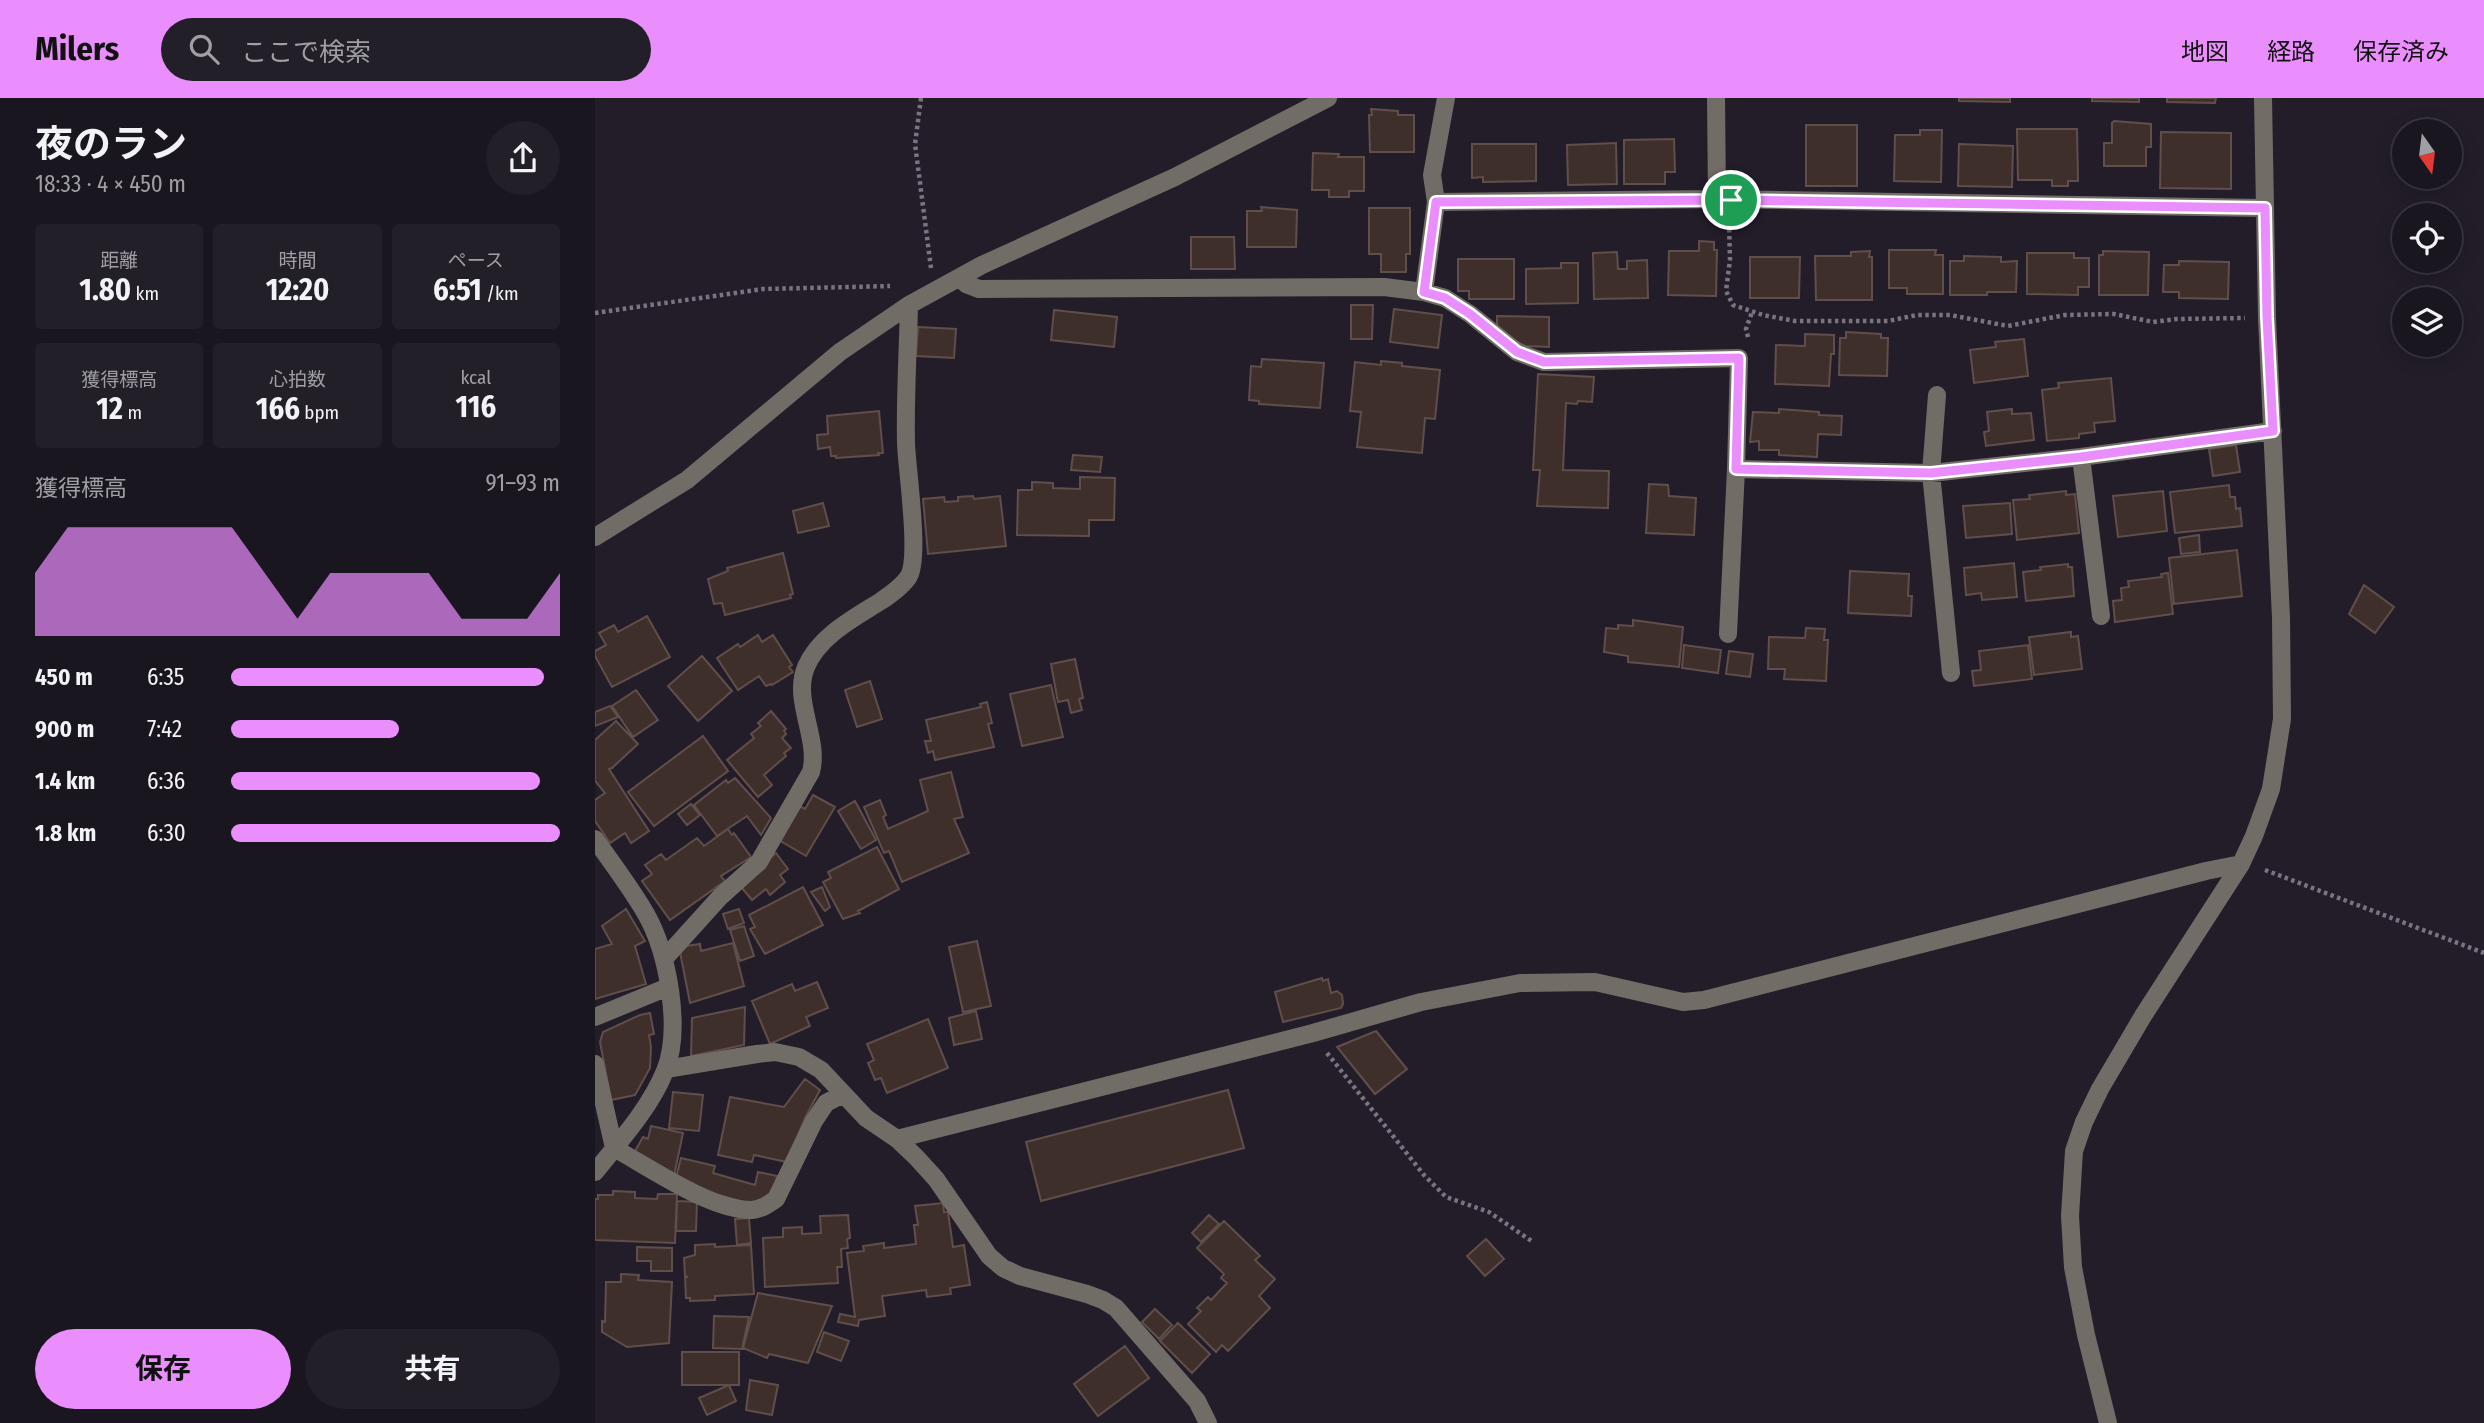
<!DOCTYPE html>
<html lang="ja">
<head>
<meta charset="utf-8">
<style>
	body { margin:0; font-family:"Fira Sans Condensed","Noto Sans JP",sans-serif; background:#231f29; color:#f1f3f6; height:100vh; display:flex; flex-direction:column; font-size:26px; white-space:nowrap }
	* { box-sizing:border-box; margin:0 }
	p { font-size:23px; color:#9f9fa5 }
	.icon { flex:none; width:38px; height:38px; fill:none; stroke:currentColor; stroke-width:2; stroke-linecap:round; stroke-linejoin:round }
	.map { position:relative; flex:1; overflow:hidden }
	.drawer { display:flex; flex-direction:column; background:#1a1620; width:595px }
	.drawer>* { flex:none }
	.needle { width:46px; rotate:166deg }
	.tools { position:absolute; left:1797px; top:21px; display:grid; gap:14px }
	.tools a { display:grid; place-items:center; width:70px; height:70px; border-radius:50%; background:#1a1620; box-shadow:0 4px 18px #0003,0 0 0 2px #38353e; font-size:35px }
	.pin { position:absolute; display:grid; place-items:center; width:60px; height:60px; color:#fff; margin:-30px; border:4px solid #fff; border-radius:50%; box-shadow:0 2px 7px #0007 }
	.round { display:grid; place-items:center; flex:none; width:74px; height:74px; border-radius:37px; background:#231f29 }
	.headline { display:flex; align-items:center; justify-content:space-between; height:119px; padding:0 35px }
	h1 { font-size:38px; font-weight:700; line-height:52px }
	.metrics { display:grid; grid-template-columns:repeat(3,1fr); gap:10px; height:119px; padding:7px 35px }
	.metrics div { display:grid; align-content:center; border-radius:7px; background:#231f29; text-align:center }
	.metrics b { font-size:30px; font-weight:700 }
	.metrics small { font-size:19px; font-weight:400 }
	.metrics p { font-size:19px }
	.chart { height:196px; padding:14px 35px }
	.chart p { display:flex; justify-content:space-between }
	.chart svg { width:100%; height:126px; margin-top:7px; fill:#ea8dfd; opacity:.7 }
	.cta { display:flex; gap:14px; margin-top:auto; padding:14px 35px }
	.cta a { flex:1; height:80px; border-radius:42px; background:#ea8dfd; color:#111; font-size:28px; font-weight:700; line-height:80px; text-align:center }
	.cta a+a { background:#231f29; color:#f1f3f6 }
	ul { padding:0 35px; list-style:none; font-size:23px }
	li { display:grid; grid-template-columns:112px 84px 1fr; align-items:center; height:52px }
	li i { height:18px; border-radius:9px; background:#ea8dfd }
	header { display:flex; align-items:center; gap:42px; box-sizing:border-box; height:98px; padding:0 35px; background:#ea8dfd; color:#111 }
	header strong { font-size:33px }
	nav { display:flex; gap:38px; margin-inline-start:auto; font-size:24px }
	.search { width:490px; height:63px; background:#231f29; display:flex; align-items:center; gap:18px; box-sizing:border-box; padding:0 24px; border-radius:38px; color:#9f9fa5; font-size:26px }
	main { display:flex; flex:1; min-height:0 }
	.map>svg:first-child { display:block }
	.building { fill:#3f2f2b; stroke:#604e4a; stroke-width:2 }
	.lines { fill:none; stroke-linecap:round; stroke-linejoin:round }
	.path { stroke:#797480; stroke-width:4.5; stroke-dasharray:3.5 3.5; stroke-linecap:butt }
	.minor { stroke:#726c66; stroke-width:18 }
	.route-casing { stroke:#fff; stroke-width:14 }
	.route { stroke:#ea8dfd; stroke-width:9 }
</style>
</head>
<body>
<header>
<strong>Milers</strong>
<div class="search"><svg class="icon" aria-label="search" viewBox="0 0 24 24"><circle cx="10" cy="10" r="6"/><path d="M15 15l6 6"/></svg>ここで検索</div>
<nav><a>地図</a><a>経路</a><a>保存済み</a></nav>
</header>
<main>
<section class="drawer">
<div class="headline"><div><h1>夜のラン</h1><p>18:33 · 4 × 450 m</p></div><a class="round"><svg class="icon" aria-label="share" viewBox="0 0 24 24"><path d="M12 15V3M7 8l5-5 5 5M5 13v7h14v-7"/></svg></a></div>
<div class="metrics">
<div><p>距離</p><b>1.80<small> km</small></b></div>
<div><p>時間</p><b>12:20</b></div>
<div><p>ペース</p><b>6:51<small> /km</small></b></div>
</div>
<div class="metrics">
<div><p>獲得標高</p><b>12<small> m</small></b></div>
<div><p>心拍数</p><b>166<small> bpm</small></b></div>
<div><p>kcal</p><b>116</b></div>
</div>
<div class="chart"><p><span>獲得標高</span>91–93 m</p>
<svg viewBox="0 0 160 44" preserveAspectRatio="none"><path d="M0 44V22L10 6L20 6L30 6L40 6L50 6L60 6L70 22L80 38L90 22L100 22L110 22L120 22L130 38L140 38L150 38L160 22V44z"/></svg>
</div>
<ul>
<li><b>450 m</b>6:35<i style="width:95%"></i></li>
<li><b>900 m</b>7:42<i style="width:51%"></i></li>
<li><b>1.4 km</b>6:36<i style="width:94%"></i></li>
<li><b>1.8 km</b>6:30<i style="width:100%"></i></li>
</ul>
<div class="cta"><a>保存</a><a>共有</a></div>
</section>
<div class="map">
<svg width="1889" height="1325" viewBox="0 0 1889 1325">
	<rect width="100%" height="100%" fill="#231d2a"/>
	<path class="building" d="M1364,0h51v4l-51,-1z
		M1497,0h47v4l-47,-1z
		M1572,0h49l-1,5 -48,-1z
		M776,11l27,2v4h16v37h-44l-1,-37h3z
		M1519,23l37,3v23h-5v19h-42v-23h8v-20z
		M1211,27h51v61h-51z
		M1422,31h60l1,52h-10v5h-16v-6h-34z
		M1325,32h22l-1,52 -47,-1 1,-46h25z
		M1566,34l70,1v56l-71,-1z
		M1079,41l1,33h-10v12h-41v-44z
		M1021,45l1,41 -49,1 -1,-40z
		M877,46h64v37l-53,1v-5l-11,1z
		M1364,46l54,2 -1,41 -54,-1z
		M718,55l26,1 -1,3h26v34h-15v6h-20v-7h-17z
		M666,109l36,3 -1,37h-49v-36h15z
		M774,110h41v46h-4v18h-25v-18h-12z
		M596,139h43l1,32h-44z
		M1104,143l15,1v8h3l-1,46 -48,-1 1,-44h30z
		M1294,152h47l-1,5h8v39h-36v-6h-18z
		M1275,153l-1,6h3v43h-56l-1,-44h36v-4z
		M1508,153l46,1 -1,43h-49v-40h4z
		M1022,154l1,17h9v-8l20,-1 1,38 -54,1 -1,-46z
		M1432,155h47v5h15v29h-11v8l-51,-1z
		M1369,158l37,1v5l16,-1 -1,31h-29v3h-37v-34h14z
		M1155,159h50l-1,41h-49z
		M863,161h56v40h-45v-8h-11z
		M1584,163l50,1 -1,37 -49,-1v-6h-16l1,-27h15z
		M966,165h17v40l-52,1v-35l35,-1z
		M756,207h22l-1,34h-21z
		M799,211l48,6 -4,33 -48,-6z
		M459,212l63,7 -3,30 -63,-7z
		M902,218l52,1v30l-24,-1 -28,-15z
		M323,229l38,2 -2,29 -38,-2z
		M1251,234l35,2v4h7l-1,38 -48,-1 1,-37h6z
		M1210,236l29,1v19h-3l-2,32 -54,-2 1,-39 29,1z
		M1429,241l4,37 -54,7 -4,-33 26,-3 -1,-5z
		M667,261l62,4 -4,45 -61,-4v-3l-10,-1 2,-34 10,1z
		M786,263l21,2v3l38,4 -5,49 -10,-1 -3,35 -65,-6 4,-35 -11,-1 5,-49 26,3z
		M943,276l56,3 -2,25 -14,-1 -1,3 -11,-1 -3,67 46,1 -1,37 -71,-2 3,-36h-7z
		M1516,280l4,43 -21,2 1,9 -16,2v4l-32,3 -5,-51 17,-2 -1,-5z
		M1184,311l40,3v3l23,1 -1,19 -23,-1 -1,23 -38,-2v-5h-20v-9l-9,1 3,-30 26,1z
		M1417,311v5l19,-1 3,27 -48,6 -2,-14 5,-1 -2,-19z
		M284,313l4,42h-5l1,2 -43,3v-2h-5l-1,-9 -12,2 -1,-14 11,-1 -1,-18z
		M1641,347l4,27 -27,4 -4,-27z
		M478,357l29,2 -2,15 -29,-2z
		M485,379l35,1 -1,42h-25v16l-72,-1 1,-45h14v-8l21,1v5l27,1z
		M1054,386l19,1 1,11 27,2 -2,37 -48,-2z
		M1634,387l1,12h5l1,12 4,-1 2,18 -67,7 -5,-41z
		M1471,393v4l9,-1 4,39 -62,7 -4,-40 17,-1 -1,-4z
		M1568,393l4,40 -49,6 -5,-41z
		M378,398l1,3 26,-3 6,50 -78,8 -5,-55 21,-2 1,5 13,-1v-4z
		M228,405l6,23 -31,7 -5,-22z
		M1415,405l2,31 -46,4 -3,-32z
		M1604,437l1,17 -19,2 -2,-16z
		M1642,452l5,46 -68,8 -5,-46z
		M188,455l10,41 -3,1 1,3 -66,17 -3,-12 -8,1 -6,-25 20,-8 -1,-3z
		M1419,465l3,34 -35,3 -1,-7 -15,2 -2,-27z
		M1473,466v3h4l2,29 -48,5 -3,-29 18,-2 -1,-3z
		M1255,473l59,3 -1,22h4l-1,20 -63,-3z
		M1573,475l5,41 -58,8 -2,-21 9,-1 -1,-12 8,-1 -1,-6 34,-4 -1,-3z
		M1769,487l30,22 -19,26 -26,-19z
		M52,518l23,41 -58,30 -17,-31v-5l11,-6 -7,-12 15,-8 4,7z
		M1038,522l50,7 -4,40 -51,-5v-6l-24,-4 2,-24 12,1v-4l15,1z
		M1211,530l19,1 -1,11h4l-2,41 -42,-2 1,-10h-17l1,-32 36,1z
		M1476,534v5l7,-1 4,33 -48,6 -5,-38z
		M163,537l4,7 11,-7 19,30 -3,2 4,5 -21,13 -1,-1 -5,2 -7,-10 -21,14 -21,-32 21,-14 2,3z
		M1089,547l37,5 -3,23 -36,-5z
		M1433,547l4,34 -58,7 -2,-15 9,-1 -2,-19z
		M1134,553l24,3 -3,23 -24,-3z
		M107,558l30,35 -34,30 -30,-35z
		M480,561l8,39 -4,1 3,11 -11,3 -3,-13 -10,2 -7,-38z
		M275,583l12,38 -25,8 -12,-37z
		M456,587l12,52 -41,9 -12,-52z
		M41,592l22,30 -25,17 -21,-31z
		M392,604l5,21 -4,1 6,23 -59,13 -2,-9 -5,2 -3,-12h6l-5,-21 55,-13 -1,-3z
		M15,608l8,11 -23,9v-14z
		M176,613l15,18 -2,2 2,3 -4,4 9,10 -7,5 2,3 -22,19 8,10 -14,12 -31,-37 27,-22 -3,-4 10,-8 -3,-3z
		M21,623l22,23 -26,24 -3,1 40,62 -18,12 -6,-10 -15,10 -15,-22v-21l10,-7 -10,-12v-41z
		M108,638l25,35 -74,55 -26,-34z
		M356,674l12,45 -9,2 15,34 -67,29 -13,-31 -5,2 -20,-46 16,-7 6,15 -3,2 5,12 40,-18 -8,-31z
		M140,680l36,40 -10,17 -14,-19 -30,20 -23,-31 32,-25 2,3z
		M218,697l22,12 -29,49 -29,-17 20,-34 8,4z
		M260,703l21,39 -15,9 -23,-38z
		M96,706l9,11 -13,10 -9,-11z
		M133,731l4,6 2,-2 17,24 -30,19 4,5 -55,39 -28,-39 10,-7 -7,-9 16,-11 5,6 31,-22 7,8z
		M282,749l22,42 -41,22 2,2 -17,6 -20,-37 8,-4 -3,-6z
		M181,755l12,16 -8,6 5,7 -15,13 -4,-6 -14,11 -11,-13 12,-15z
		M208,789l20,38 -58,29 -15,-25 5,-2 -6,-12z
		M227,789l8,20 -5,4 -14,-19z
		M31,811l19,32 -10,5 11,38 -51,15v-50l17,-5 -10,-18z
		M144,811l5,14 -16,6 -5,-15z
		M149,828l10,30 -14,5 -10,-31z
		M382,843l14,65 -28,6 -14,-65z
		M138,845l11,43 -54,17 -11,-56 21,-3 1,7z
		M727,880l1,3 5,-2 3,14 6,-2 5,4 1,9 -2,4 -58,14 -8,-30z
		M222,884l11,26 -22,9 4,9 -40,18 -18,-43 40,-17 3,7z
		M150,909l-1,38 -53,11 1,-38z
		M381,913l6,28 -28,6 -5,-27z
		M55,915l4,21 -5,1 2,12 -1,21 -15,27 -24,5 -11,-58 3,-10 37,-17z
		M333,921l20,49 -61,25 -6,-15 -6,2 -7,-17 6,-3 -7,-16z
		M781,933l31,38 -32,25 -38,-47z
		M210,981l15,11 -15,28 -18,44 -33,-7 -2,7 -34,-7 12,-58 54,10z
		M633,992l16,58 -203,53 -15,-59z
		M78,994l30,3 -4,36 -30,-3z
		M56,1028l32,7 -9,43 -40,-23 9,-16 5,2z
		M86,1060l34,8 -2,7 42,12 3,-13 19,4 -3,14 -19,15 -59,-16 -20,-11z
		M18,1093l22,1v6l22,1 1,-5h19l-2,49 -80,-3v-41h3v-4h15z
		M82,1103l20,1 -1,29h-20z
		M348,1105l1,9h4l5,35 11,-2 6,40 -20,3 1,6 -24,3 -1,-7 -44,6 3,20 -26,4 -1,6 -20,-4 2,-8 15,3 -8,-64 17,-2 -1,-5 21,-3v5l32,-4 -2,-19h4l-3,-19z
		M253,1117l2,23 -3,1 1,9 -7,1 1,18h-5l1,16 -73,4 -2,-49 20,-1v-9l19,-1v7l19,-1 -1,-17z
		M614,1117l10,9 -18,18 -9,-9z
		M154,1120l2,25 -14,2 -2,-26z
		M629,1123l36,35 -5,4 20,19 -16,17 11,12 -42,43 -6,-6 -6,7 -28,-28 13,-13 -4,-3 11,-11 3,3 16,-17 -6,-5 3,-4 -27,-26z
		M891,1141l18,20 -19,17 -18,-20z
		M120,1146v3l36,-2 3,49 -39,2v4l-25,1v-3h-4l-1,-21h3l-3,-1 -1,-18 11,-3v-10z
		M42,1149l35,1v23h-21v-10h-14z
		M26,1176l18,1 -1,5 34,2 -3,61 -42,4 -25,-15v-11l3,1 1,-40h15z
		M163,1195l74,13 -24,57 -39,-9 -2,4 -24,-10z
		M560,1211l17,16 -13,14 -17,-17z
		M119,1218l35,1 -7,32 -29,-1z
		M583,1225l32,31 -18,19 -32,-32z
		M229,1234l25,9 -8,20 -24,-9z
		M530,1248l24,32 -51,38 -24,-32z
		M87,1254h57v33h-57z
		M155,1282l28,5 -6,30 -26,-5z
		M134,1287l7,16 -29,14 -8,-17z"/>
	<g class="lines">
		<path class="path" d="M326,0l-6,46 16,124
			M1134,124l1,38 -4,31 7,14 30,10 32,6h93l29,-6h33l58,11 57,-11 49,-1 39,8 24,-3 68,-1
			M0,215l168,-24 127,-3
			M1153,239l-2,-8 6,-17
			M1670,772l219,83
			M732,955l97,122 22,22 43,15 44,30"/>
		<path class="minor" d="M851,0l-14,77 4,27 281,-3 548,9
			M1121,0l1,101
			M365,179l6,7 13,5 405,-2 40,5 21,6 25,16 47,38 27,10 195,-4 -3,111 195,4 150,-16 192,-26
			M829,194l12,-90
			M1342,297l-6,78 20,200
			M1486,359l20,159
			M0,439l92,-57 153,-128 69,-47 73,-40 193,-88 153,-79
			M1133,536l8,-165
			M0,741c17,24 36,49 51,75 22,39 36,115 19,157 -15,37 -45,70 -70,101
			M69,861l56,-62 39,-35 52,-90c9,-34 -19,-71 -5,-105 13,-31 48,-49 75,-66 9,-6 22,-15 28,-25 11,-21 -2,-105 -3,-133 -1,-46 2,-92 3,-138
			M0,919l73,-30
			M0,966l19,84c36,20 98,63 138,62 10,-1 17,-6 24,-11l38,-78 12,-18 17,-9
			M71,971l91,-15 18,-2 24,5 22,13 45,48 31,21 19,18 20,22 53,77 14,12 17,8 67,18 16,6 13,8 81,93 11,22
			M302,1041l416,-106 108,-31 99,-19 75,-1 88,20 21,-2 502,-129 35,-7
			M1513,1325l-22,-88 -13,-68 -3,-51 4,-65 10,-29 16,-33 43,-73 98,-152 13,-28 17,-47 11,-70 -1,-101 -14,-300 -4,-220"/>
	</g>
	<g class="lines">
		<defs>
			<path id="route" d="M1136,102l534,8 2,109 6,114 -192,26 -150,16 -195,-4 3,-111 -195,4 -27,-10 -47,-38 -25,-16 -21,-6 12,-90z"/>
		</defs>
		<use href="#route" class="route-casing"/>
		<use href="#route" class="route"/>
	</g>
</svg>
<div class="tools">
<a><svg class="needle" viewBox="-14 -14 28 28"><path d="M0-13l5 13h-10z" fill="#e53935"/><path d="M0 13l5-13h-10z" fill="#9f9fa5"/></svg></a>
<a><svg class="icon" aria-label="locate" viewBox="0 0 24 24"><circle cx="12" cy="12" r="6"/><path d="M12 2v4M12 18v4M2 12h4M18 12h4"/></svg></a>
<a><svg class="icon" aria-label="layers" viewBox="0 0 24 24"><path d="M12 4l9 5-9 5-9-5zM3 14l9 5 9-5"/></svg></a>
</div>
<div class="pin" style="left:1136px;top:102px;background:#1e9e55"><svg class="icon" aria-label="arrive" viewBox="0 0 24 24"><path d="M6 21V4h12l-3 4 3 4H6"/></svg></div>
</div>
</main>
</body>
</html>
